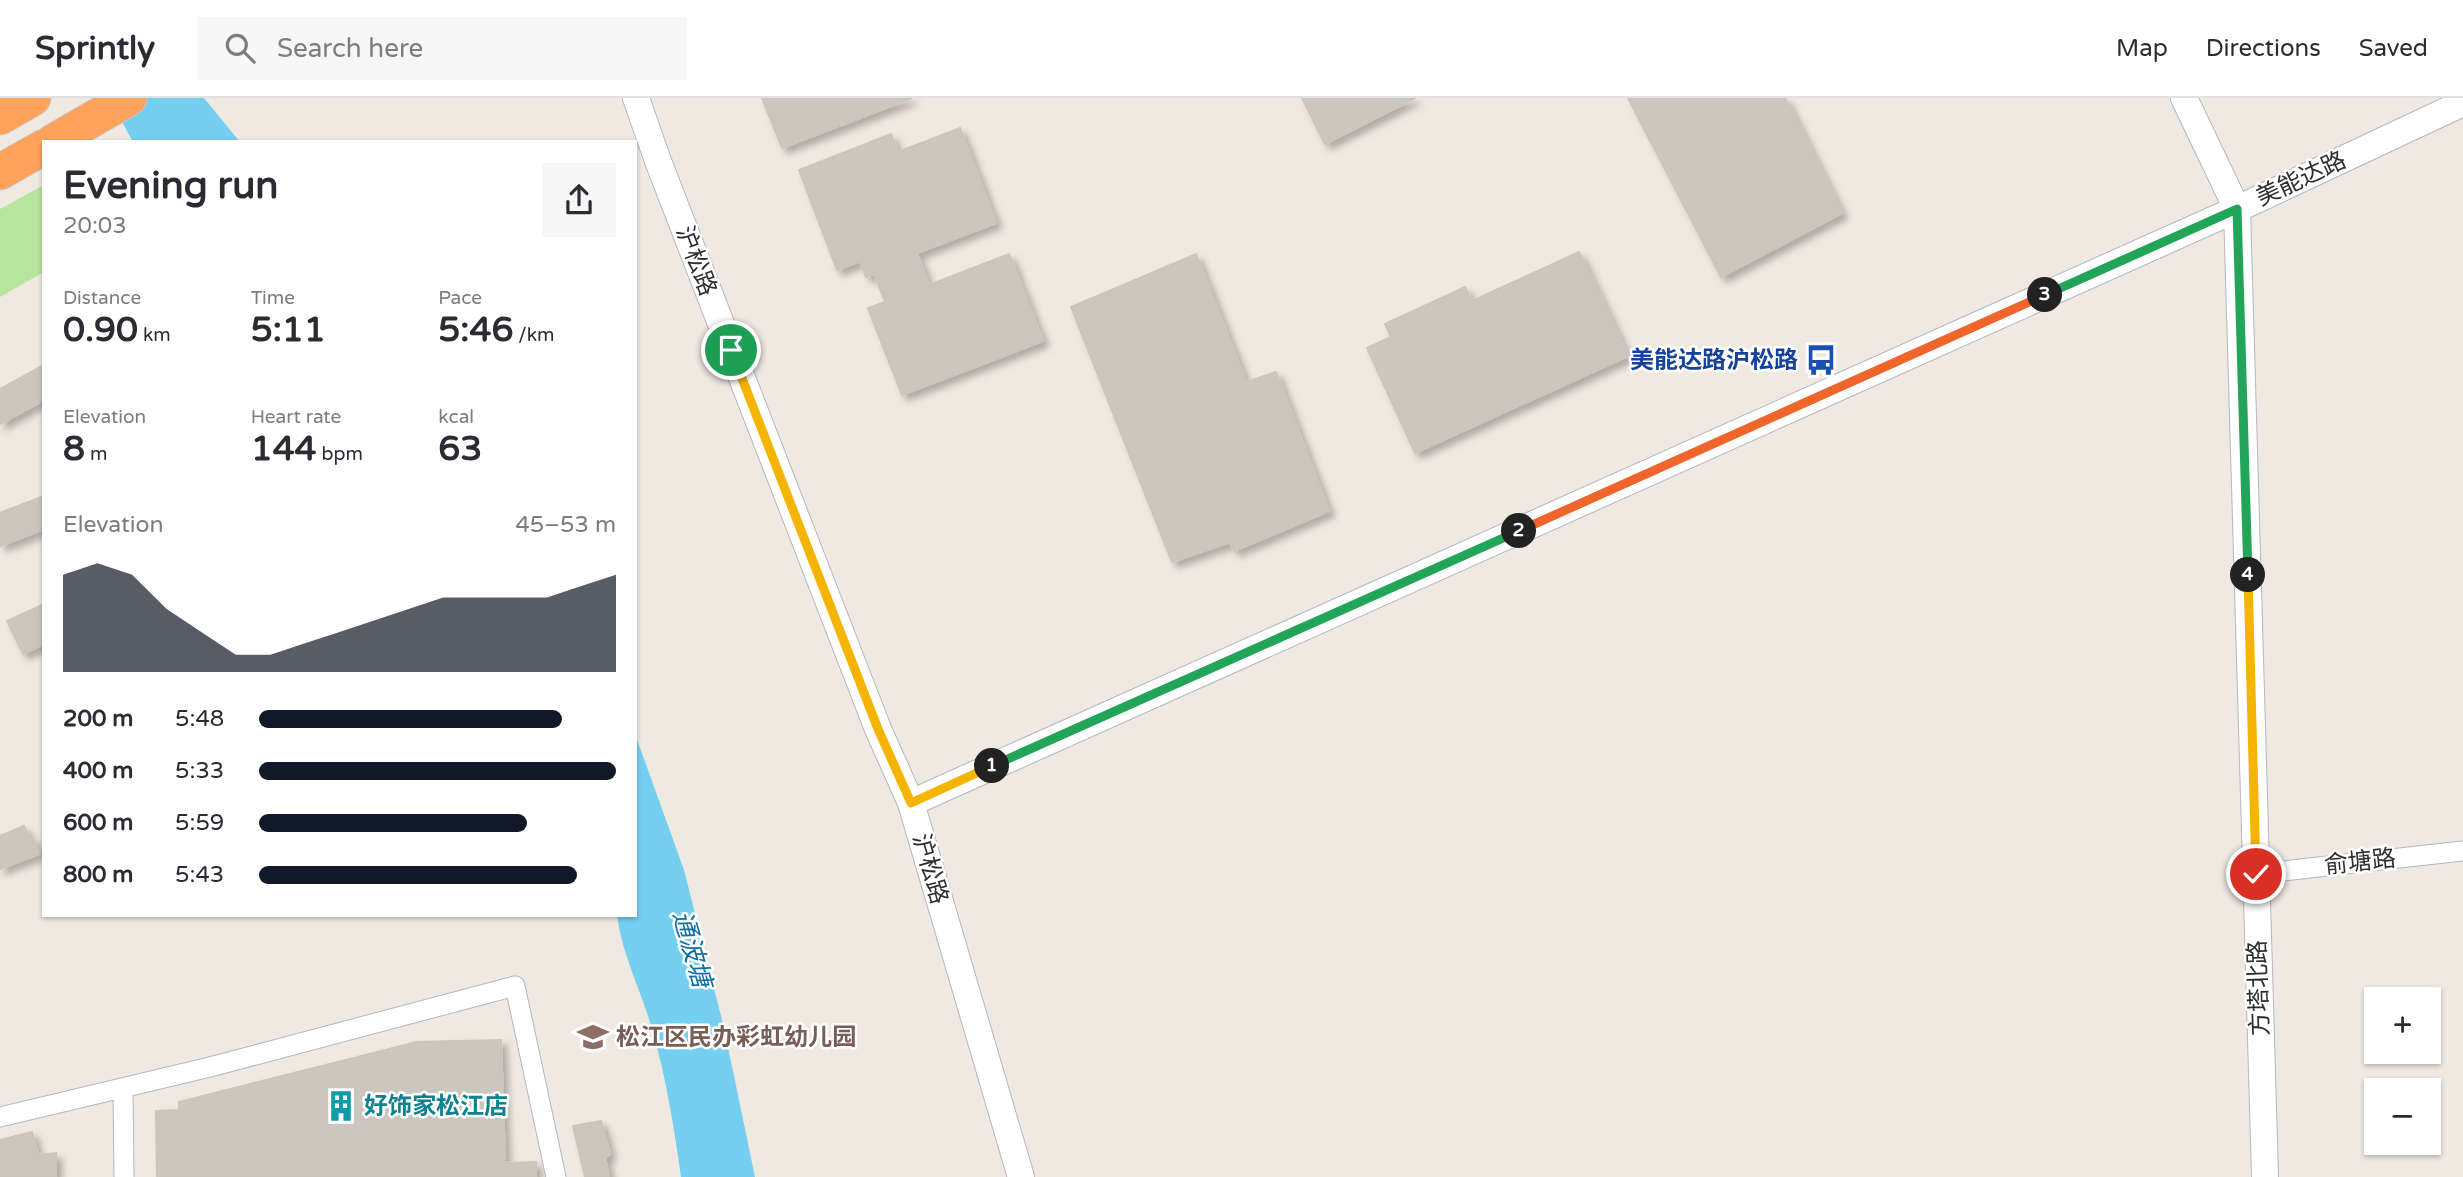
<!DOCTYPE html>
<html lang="en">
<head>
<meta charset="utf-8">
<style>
	body { margin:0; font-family:"Varela Round","Noto Sans SC",sans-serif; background:#f7f7f7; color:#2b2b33; height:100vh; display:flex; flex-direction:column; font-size:26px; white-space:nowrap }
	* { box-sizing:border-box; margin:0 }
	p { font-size:23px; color:#7c7c81 }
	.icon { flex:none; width:38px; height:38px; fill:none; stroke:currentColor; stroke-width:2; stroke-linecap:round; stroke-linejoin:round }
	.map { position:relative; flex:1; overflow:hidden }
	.details { position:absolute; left:42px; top:42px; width:595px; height:777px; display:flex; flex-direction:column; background:#fff; border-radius:0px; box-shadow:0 2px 5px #0004 }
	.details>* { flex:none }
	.fabs { position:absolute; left:2364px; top:889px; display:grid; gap:14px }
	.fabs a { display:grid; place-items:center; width:77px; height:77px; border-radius:0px; background:#fff; box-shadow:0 2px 5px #0004; font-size:35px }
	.pin { position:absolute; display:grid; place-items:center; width:60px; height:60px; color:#fff; margin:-30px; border:4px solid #fff; border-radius:50%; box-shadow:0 2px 7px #0007 }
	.km { position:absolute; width:35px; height:35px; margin:-18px; border-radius:50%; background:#222; color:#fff; font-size:19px; line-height:35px; text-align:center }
	.round { display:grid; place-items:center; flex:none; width:74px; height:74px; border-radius:0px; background:#f7f7f7 }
	.overview { display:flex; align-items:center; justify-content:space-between; height:119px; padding:0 21px }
	h1 { font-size:38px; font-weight:700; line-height:52px }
	.figures { display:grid; grid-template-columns:repeat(3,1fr); gap:10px; height:119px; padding:7px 21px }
	.figures div { display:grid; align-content:center }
	.figures b { font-size:35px; font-weight:700 }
	.figures small { font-size:19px; font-weight:400 }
	.figures p { font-size:19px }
	.chart { height:196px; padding:14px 21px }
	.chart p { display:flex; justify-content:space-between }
	.chart svg { width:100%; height:126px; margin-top:7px; fill:#111827; opacity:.7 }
	ul { padding:0 21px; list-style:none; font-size:23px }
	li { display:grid; grid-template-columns:112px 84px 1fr; align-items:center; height:52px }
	li i { height:18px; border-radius:9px; background:#111827 }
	header { display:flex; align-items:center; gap:42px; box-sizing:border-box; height:98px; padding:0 35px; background:#fff; border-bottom:2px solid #e1e1e2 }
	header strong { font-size:33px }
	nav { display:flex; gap:38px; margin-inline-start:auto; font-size:24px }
	.search { width:490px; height:63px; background:#f7f7f7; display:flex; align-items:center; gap:18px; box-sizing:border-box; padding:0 24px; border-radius:0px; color:#7c7c81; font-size:26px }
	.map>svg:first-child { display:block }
	.green { fill:#b6e59e }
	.water { fill:#75cff0 }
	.building { fill:#cbc7bf; stroke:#cbc5ba; stroke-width:2; filter:url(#shadow) }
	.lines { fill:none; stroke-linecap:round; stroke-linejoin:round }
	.street-casing { stroke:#b4b7c1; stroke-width:21 }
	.secondary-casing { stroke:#b4b7c1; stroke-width:28 }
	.highway-casing { stroke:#c9c9c9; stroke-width:37 }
	.street { stroke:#fff; stroke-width:19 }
	.secondary { stroke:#fff; stroke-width:26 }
	.highway { stroke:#ffa35c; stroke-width:35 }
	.split-1-casing { stroke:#fff; stroke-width:14 }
	.split-2-casing { stroke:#fff; stroke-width:14 }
	.split-3-casing { stroke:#fff; stroke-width:14 }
	.split-4-casing { stroke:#fff; stroke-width:14 }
	.split-5-casing { stroke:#fff; stroke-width:14 }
	.split-1 { stroke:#f5b400; stroke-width:9 }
	.split-2 { stroke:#22a559; stroke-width:9 }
	.split-3 { stroke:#f0652b; stroke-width:9 }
	.split-4 { stroke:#22a559; stroke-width:9 }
	.split-5 { stroke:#f5b400; stroke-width:9 }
	.labels { text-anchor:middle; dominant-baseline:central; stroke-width:5; stroke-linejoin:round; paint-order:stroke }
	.street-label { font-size:24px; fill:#2e2e2e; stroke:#fff }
	.transit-label { font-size:24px; font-weight:bold; fill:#164399; stroke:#fff; text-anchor:end }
	.education-label { font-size:24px; font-weight:bold; fill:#785e54; stroke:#fff; text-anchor:start }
	.culture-label { font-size:24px; font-weight:bold; fill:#0d838f; stroke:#fff; text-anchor:start }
	.water-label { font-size:26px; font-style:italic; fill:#0d6fa3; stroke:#fff }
</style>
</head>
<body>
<header>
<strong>Sprintly</strong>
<div class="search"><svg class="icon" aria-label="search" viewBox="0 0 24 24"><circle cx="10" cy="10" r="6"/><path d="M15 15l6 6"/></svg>Search here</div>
<nav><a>Map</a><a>Directions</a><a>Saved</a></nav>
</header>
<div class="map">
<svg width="2463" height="1079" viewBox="0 0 2463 1079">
	<defs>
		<filter id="shadow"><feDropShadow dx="5.5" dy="5.5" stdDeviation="3.5" flood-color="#0004"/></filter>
	</defs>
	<rect width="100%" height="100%" fill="#efe9e1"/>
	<path class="green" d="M44,87v87l-44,25v-88z"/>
	<path class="water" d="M109,0h95l36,44h-107z
		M635,636l49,136 40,158 31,149h-74c-7,-50 -15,-100 -29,-148 -11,-39 -30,-74 -35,-114h18z"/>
	<path class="building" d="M762,0h150l-130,50z
		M1302,0h113l-90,46z
		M1628,0h157l57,115 -121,64z
		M960,30l36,95 -79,30 12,32 80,-31 34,87 -141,54 -34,-87 17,-6 -11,-29 -8,4 -6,-16 -23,9 -38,-100 92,-36 7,18z
		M1579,154l49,104 -213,97 -48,-105 24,-11 -6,-13 80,-37 7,14z
		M1196,156l50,128 30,-10 53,139 -95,40 -4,-9 -58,20 -101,-255z
		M44,267v35l-44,24v-35z
		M44,398v33l-44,17v-33z
		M44,506v40l-21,10 -16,-33z
		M24,728l6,13 3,-1 6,16 -39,15v-33z
		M501,942l4,123 31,-1v15h-379l-1,-66 23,-1v-8l238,-60z
		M601,1023l9,33 -5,4 4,19h-24l-12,-51z
		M32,1034l6,23 18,-2v24h-56v-37z"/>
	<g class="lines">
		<defs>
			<path id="street" d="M2256,776l207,-23
				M123,990l1,89
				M0,1019l210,-50 305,-81 41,191"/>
			<path id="secondary" d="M636,0l22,63 220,568 33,74 110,374
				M2184,0l53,111 28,968
				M911,705l1326,-594 226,-106"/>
			<path id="highway" d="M0,19l33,-19
				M53,44l76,-44
				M0,74l44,-25"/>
		</defs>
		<use href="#street" class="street-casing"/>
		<use href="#secondary" class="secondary-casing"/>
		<use href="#highway" class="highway-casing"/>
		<use href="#street" class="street"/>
		<use href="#secondary" class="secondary"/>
		<use href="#highway" class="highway"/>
	</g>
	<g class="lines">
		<defs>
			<path id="split-1" d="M731,252l147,379 33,74 81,-37"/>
			<path id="split-2" d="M992,668l527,-235"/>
			<path id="split-3" d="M1519,433l526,-236"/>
			<path id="split-4" d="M2045,197l192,-86 11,366"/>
			<path id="split-5" d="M2248,477l8,299"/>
		</defs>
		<use href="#split-1" class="split-1-casing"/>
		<use href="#split-2" class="split-2-casing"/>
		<use href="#split-3" class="split-3-casing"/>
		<use href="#split-4" class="split-4-casing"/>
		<use href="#split-5" class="split-5-casing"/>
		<use href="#split-1" class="split-1"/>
		<use href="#split-2" class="split-2"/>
		<use href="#split-3" class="split-3"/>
		<use href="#split-4" class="split-4"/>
		<use href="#split-5" class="split-5"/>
	</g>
	<defs>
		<symbol id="bus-bare" viewBox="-9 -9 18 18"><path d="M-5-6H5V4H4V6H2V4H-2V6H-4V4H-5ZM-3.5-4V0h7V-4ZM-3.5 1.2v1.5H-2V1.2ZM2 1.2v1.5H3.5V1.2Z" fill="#1a4fb4" stroke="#fff" stroke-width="2.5" paint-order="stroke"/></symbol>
		<symbol id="school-bare" viewBox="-9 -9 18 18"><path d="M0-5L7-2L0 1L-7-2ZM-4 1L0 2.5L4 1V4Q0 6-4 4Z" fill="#8d6e63" stroke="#fff" stroke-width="2.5" paint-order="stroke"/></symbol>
		<symbol id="building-bare" viewBox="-9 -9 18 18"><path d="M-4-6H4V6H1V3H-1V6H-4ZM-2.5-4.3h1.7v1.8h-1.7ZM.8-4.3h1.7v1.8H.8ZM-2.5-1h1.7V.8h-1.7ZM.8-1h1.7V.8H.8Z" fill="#0f9aa8" stroke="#fff" stroke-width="2.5" paint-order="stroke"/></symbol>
	</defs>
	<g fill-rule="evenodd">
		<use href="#bus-bare" x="1799" y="240" width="44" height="44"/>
		<use href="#school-bare" x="571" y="917" width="44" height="44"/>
		<use href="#building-bare" x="319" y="986" width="44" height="44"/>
	</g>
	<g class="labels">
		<g class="street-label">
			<text transform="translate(2301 81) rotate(-25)">美能达路</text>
			<text transform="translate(696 163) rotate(69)">沪松路</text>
			<text transform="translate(2360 764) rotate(-6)">俞塘路</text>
			<text transform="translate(930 771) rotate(74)">沪松路</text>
			<text transform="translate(2259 890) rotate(-92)">方塔北路</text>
		</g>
		<g class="transit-label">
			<text x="1798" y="262">美能达路沪松路</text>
		</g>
		<g class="education-label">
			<text x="616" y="939">松江区民办彩虹幼儿园</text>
		</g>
		<g class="culture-label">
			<text x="364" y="1008">好饰家松江店</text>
		</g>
		<g class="water-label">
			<text transform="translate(692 851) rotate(74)">通波塘</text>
		</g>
	</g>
</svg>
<div class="fabs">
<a>+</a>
<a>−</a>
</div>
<div class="pin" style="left:731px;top:252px;background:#1e9e55"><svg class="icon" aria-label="arrive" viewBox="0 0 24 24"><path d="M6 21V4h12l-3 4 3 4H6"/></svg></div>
<div class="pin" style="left:2256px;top:776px;background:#d93025"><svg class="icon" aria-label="check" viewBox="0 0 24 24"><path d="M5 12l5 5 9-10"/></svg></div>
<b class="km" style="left:992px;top:668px">1</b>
<b class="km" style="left:1519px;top:433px">2</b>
<b class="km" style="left:2045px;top:197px">3</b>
<b class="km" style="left:2248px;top:477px">4</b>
<section class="details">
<div class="overview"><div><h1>Evening run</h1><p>20:03</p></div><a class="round"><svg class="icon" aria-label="share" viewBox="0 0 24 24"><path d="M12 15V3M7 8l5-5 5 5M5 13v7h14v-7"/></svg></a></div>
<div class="figures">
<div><p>Distance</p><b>0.90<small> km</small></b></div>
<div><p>Time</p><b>5:11</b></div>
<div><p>Pace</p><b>5:46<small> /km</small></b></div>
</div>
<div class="figures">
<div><p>Elevation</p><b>8<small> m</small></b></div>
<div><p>Heart rate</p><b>144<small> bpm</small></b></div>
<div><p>kcal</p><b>63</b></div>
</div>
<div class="chart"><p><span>Elevation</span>45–53 m</p>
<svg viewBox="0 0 160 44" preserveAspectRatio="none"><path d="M0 44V10L10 6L20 10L30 22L40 30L50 38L60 38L70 34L80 30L90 26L100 22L110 18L120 18L130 18L140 18L150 14L160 10V44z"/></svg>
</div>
<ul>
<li><b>200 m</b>5:48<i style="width:85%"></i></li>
<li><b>400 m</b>5:33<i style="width:100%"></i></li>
<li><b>600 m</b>5:59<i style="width:75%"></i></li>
<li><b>800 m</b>5:43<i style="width:89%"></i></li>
</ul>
</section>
</div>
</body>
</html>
